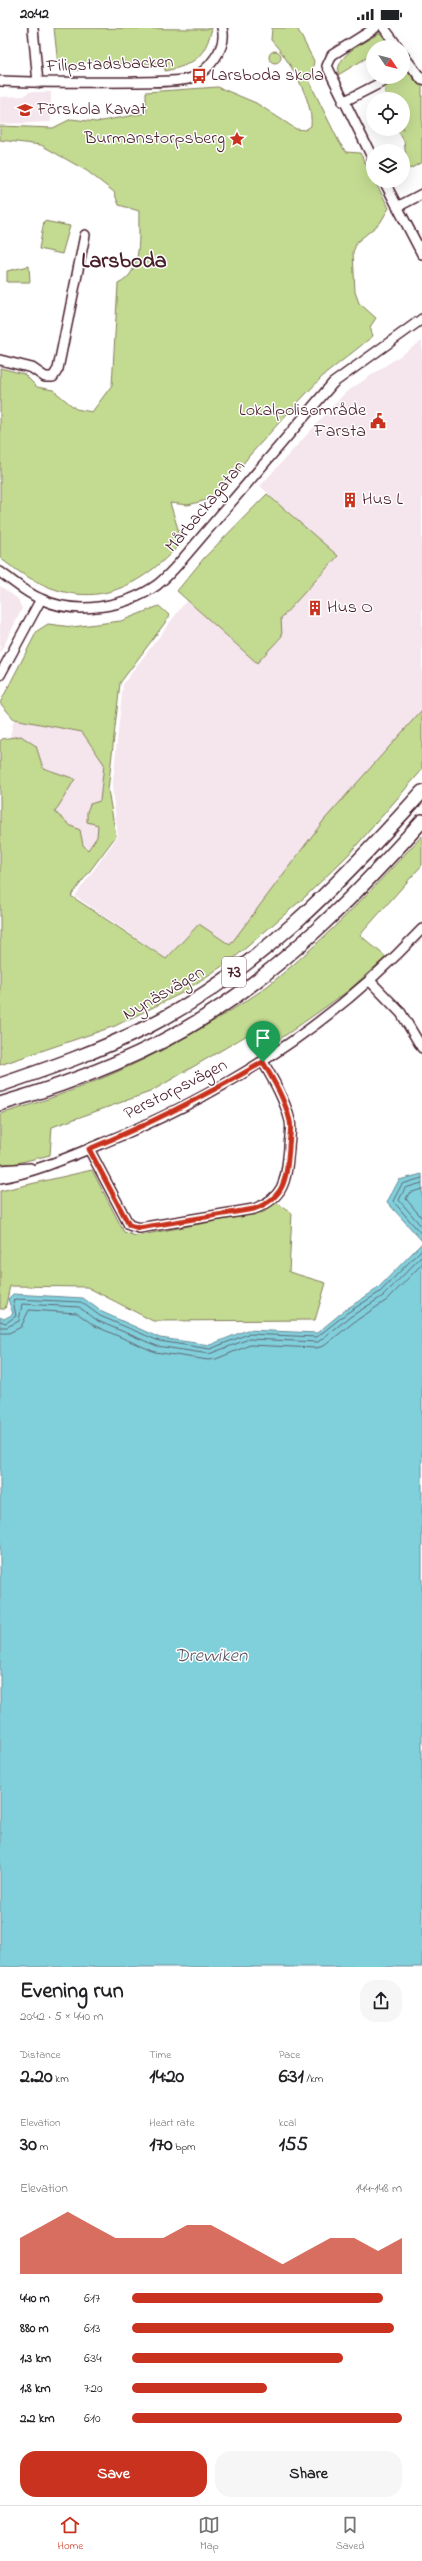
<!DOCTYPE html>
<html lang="en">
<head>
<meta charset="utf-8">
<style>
	body { margin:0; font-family:"Indie Flower",sans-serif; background:#f6f6f6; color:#202124; height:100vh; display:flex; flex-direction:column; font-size:15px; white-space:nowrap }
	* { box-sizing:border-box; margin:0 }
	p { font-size:13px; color:#757577 }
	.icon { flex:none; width:22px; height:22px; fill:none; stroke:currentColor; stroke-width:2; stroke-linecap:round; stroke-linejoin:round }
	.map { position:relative; height:1939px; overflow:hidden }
	.details { display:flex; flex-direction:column; background:#fff; flex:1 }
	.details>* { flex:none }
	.needle { width:26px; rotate:125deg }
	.buttons { position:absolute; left:366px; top:12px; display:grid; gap:8px }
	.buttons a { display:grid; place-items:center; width:44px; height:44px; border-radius:50%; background:#fff; box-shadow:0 4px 16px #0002; font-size:20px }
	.pin { position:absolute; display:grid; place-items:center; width:34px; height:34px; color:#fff; margin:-41px -17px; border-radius:50% 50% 50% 0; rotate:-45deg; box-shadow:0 0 4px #0007 }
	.pin .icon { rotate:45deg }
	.round { display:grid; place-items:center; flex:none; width:42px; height:42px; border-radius:16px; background:#f6f6f6 }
	.headline { display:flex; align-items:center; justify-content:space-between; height:68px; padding:0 20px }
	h1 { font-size:22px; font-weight:800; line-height:30px }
	.metrics { display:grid; grid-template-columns:repeat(3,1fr); gap:6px; height:68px; padding:4px 20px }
	.metrics div { display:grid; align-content:center }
	.metrics b { font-size:20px; font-weight:800 }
	.metrics small { font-size:11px; font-weight:400 }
	.metrics p { font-size:11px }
	.chart { height:112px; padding:8px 20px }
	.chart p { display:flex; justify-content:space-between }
	.chart svg { width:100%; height:72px; margin-top:4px; fill:#c8321e; opacity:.7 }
	.action { display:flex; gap:8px; margin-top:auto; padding:8px 20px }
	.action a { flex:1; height:46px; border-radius:16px; background:#c8321e; color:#fff; font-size:16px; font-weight:800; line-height:46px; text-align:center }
	.action a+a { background:#f6f6f6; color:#202124 }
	ul { padding:0 20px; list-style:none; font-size:13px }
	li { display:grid; grid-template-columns:64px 48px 1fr; align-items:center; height:30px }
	li i { height:10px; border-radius:5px; background:#c8321e }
	.status { display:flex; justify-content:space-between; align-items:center; height:28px; padding:0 20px; background:#fff; direction:ltr }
	.status svg { height:11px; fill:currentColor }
	.tab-bar { display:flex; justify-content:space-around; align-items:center; height:56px; border-top:1px solid #e0e0e0; background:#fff; font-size:11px; color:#757577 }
	.tab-bar a { display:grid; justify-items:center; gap:2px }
	.tab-bar .current { color:#c8321e }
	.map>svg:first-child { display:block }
	.built { fill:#f5e5ec }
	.green { fill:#c3db91; stroke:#867d5e }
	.water { fill:#80d0dc; stroke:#6a8995 }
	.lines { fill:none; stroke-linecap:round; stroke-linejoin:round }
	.shore { stroke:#606672; stroke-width:1 }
	.minor-casing { stroke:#4a1f2b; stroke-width:12 }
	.highway-casing { stroke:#4a1f2b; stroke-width:16 }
	.minor { stroke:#fff; stroke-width:9 }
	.highway { stroke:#fff; stroke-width:13 }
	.route-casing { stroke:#fff; stroke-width:8 }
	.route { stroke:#c8321e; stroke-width:5 }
	.labels { text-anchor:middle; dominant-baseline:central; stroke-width:3; stroke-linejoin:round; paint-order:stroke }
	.shield { fill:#fff; stroke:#80626b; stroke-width:1 }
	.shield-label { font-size:17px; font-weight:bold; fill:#4a1f2b }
	.street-label { font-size:18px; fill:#4a1f2b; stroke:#fff }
	.poi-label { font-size:18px; fill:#4a1f2b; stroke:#fff; text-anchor:start }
	.water-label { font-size:19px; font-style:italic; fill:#5a5460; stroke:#fff }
	.district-label { font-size:22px; font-weight:bold; fill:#4a1f2b; stroke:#fff }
</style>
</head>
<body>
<div class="status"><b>20:42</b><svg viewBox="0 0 49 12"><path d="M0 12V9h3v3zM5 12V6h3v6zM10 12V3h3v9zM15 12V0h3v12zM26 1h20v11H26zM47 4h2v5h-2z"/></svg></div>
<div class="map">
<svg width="422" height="1939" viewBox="0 0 422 1939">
	<rect width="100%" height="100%" fill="#fff"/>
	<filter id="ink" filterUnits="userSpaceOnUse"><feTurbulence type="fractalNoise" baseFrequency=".025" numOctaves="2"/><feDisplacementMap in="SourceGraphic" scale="8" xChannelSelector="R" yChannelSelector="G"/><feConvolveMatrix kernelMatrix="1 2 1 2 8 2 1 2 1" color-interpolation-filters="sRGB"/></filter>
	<g filter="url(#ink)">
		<path class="built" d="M29,64h22v30l-51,2v-27l24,-1z
			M422,313v369l-98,110 -94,125 -31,-21 -32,35 -92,-63 43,-60 -6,-47 11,-105 64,-84 70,63 25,-26 -1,-19 56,-62 -77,-70 85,-93z
			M0,558l18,13 4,10 -22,44z
			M14,691l68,13 22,32 -7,73 -9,13 -5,-5 -3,-15 -9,-4 -16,-14 20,-33 -32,-11 -7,-22 -15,-10 -11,1z"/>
		<path class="green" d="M54,0l152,1 6,-1c-7,29 -18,37 -47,43v-7l-85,-1v7h-18l-4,-5z
			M272,0h25l17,33 -4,22 29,59 7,10 14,1 29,55 -9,15 -23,19 -4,10 2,40 4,11 17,15 -6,9 3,9 -50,40 -36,38 -38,42 -31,41 -30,8 -18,-2 12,39c-59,64 -113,70 -182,16v-190l24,6 13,13 16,3 23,19 16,3 20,-27 6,-101c26,-12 20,-49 21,-73l-20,-6 -5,-13 -27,-21 -46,-26 -41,-5v-14l53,2 18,-9 25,3 50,-9v-21l72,-5 38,16 40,26 9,1 6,-4c3,-26 -23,-68 -40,-86z
			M381,4l12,15h-20v7l-35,21c-2,-22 28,-33 43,-43z
			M269 29a6 6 0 1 1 12 0a6 6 0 1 1-12 0Z
			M403,31l19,26v77l-12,7 -3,-4 -3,-24 -7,-12h6v-30h-17l-2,-14 11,-8h8z
			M44,193l26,5 -8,28 -23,-5z
			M29,238l1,16h-23v-11z
			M267,466l71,62 -57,62 1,18 -25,27 -80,-72 27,-33z
			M159,578l11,10 -50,67 -12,107 8,46 -45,60 95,63 33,-35 31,21 94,-125 98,-110v60l-73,84 -43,42 -73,63 -53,35 -65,32 -115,39v-324l2,-2 19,-3 15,10 7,22 32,11 -20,33 16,14 9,4 3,15 5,5 9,-13 1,-12 -11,-3v-10l3,-8 10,-3 4,-37 -22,-32 -68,-13 -14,-16 37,-72 11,-7 24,3 49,-6z
			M422,808v29l-62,70 26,22 -38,34 -75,53 -12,-17 -111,65 -98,35 -2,28 -37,9h-13v-50c77,-22 147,-52 215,-94 20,-12 42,-25 60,-40 54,-44 100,-94 147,-144z
			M92,1142l32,62 12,4 128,-24 12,-10 16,11 -3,59 37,11 -11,37 -162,1 -66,-34 -77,-1 -5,23h-5v-118z"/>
		<path class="water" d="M422,1146v67l-35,-39 12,-22z
			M422,1215v724h-422v-650l4,2 9,-5 -5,-15 5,-5 70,4 19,14 58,26 50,7 37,-15 70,3 28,-23 32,-21z"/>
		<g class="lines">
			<path class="shore" d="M422,1150l-20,6 -9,17 29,34
				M422,1155l-17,5 -6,12 23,27
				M422,1161l-13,4 -3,6 16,19
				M0,1293l6,2 10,-7 -3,-15 2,-2 66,3 19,14 59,25 51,8 38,-15 69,3 30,-24 33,-21 42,-43
				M0,1299h7l12,-6 3,-17 57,3 19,14 59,25 52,8 40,-15 69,3 32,-25 33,-21 39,-40
				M0,1305h9l12,-6 8,-17 48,3 18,13 60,26 53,8 8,-1 34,-14 66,3 8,-2 30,-24 33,-22 35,-36"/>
			<defs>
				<path id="minor" d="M33,0l5,55
					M384,0l14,19
					M403,27l19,25
					M0,53c45,2 89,1 134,1 15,-1 43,1 57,-4 17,-6 37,-31 31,-50
					M343,74l49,-25
					M373,131l-46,-93 5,-11 43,-27
					M384,153l38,73
					M397,179l25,-13
					M0,332l32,8 13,9h8l5,-8 27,-134
					M0,544c13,9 26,21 41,27 35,17 85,8 116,-14 9,-7 17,-16 24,-24l152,-178 89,-64
					M0,647l41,-76
					M370,953l31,32 21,35
					M89,1121l40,76 10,3 115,-19c32,-12 32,-30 35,-61 0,-9 3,-18 1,-27 -5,-21 -16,-40 -27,-59
					M0,1142l30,-2
					M0,1150c36,-6 69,-21 103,-35 121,-49 230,-119 319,-214"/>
				<path id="highway" d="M0,1057c50,-17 99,-34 147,-58 109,-55 194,-145 275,-235
					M0,1076c72,-21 144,-48 208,-89 81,-52 150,-122 214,-194"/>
			</defs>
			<use href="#minor" class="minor-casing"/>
			<use href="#highway" class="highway-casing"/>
			<use href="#minor" class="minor"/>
			<use href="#highway" class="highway"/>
		</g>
	</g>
	<g class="lines" filter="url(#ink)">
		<defs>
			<path id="route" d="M263,1034c11,19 22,38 27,59 2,9 -1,18 -1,27 -3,31 -3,49 -35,61l-115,19 -10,-3 -40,-76c61,-25 116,-53 174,-87z"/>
		</defs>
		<use href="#route" class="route-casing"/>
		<use href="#route" class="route"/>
	</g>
	<defs>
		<symbol id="bus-bare" viewBox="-9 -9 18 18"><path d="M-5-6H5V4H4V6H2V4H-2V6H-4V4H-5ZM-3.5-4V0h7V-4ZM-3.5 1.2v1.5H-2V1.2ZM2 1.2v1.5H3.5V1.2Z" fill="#c8321e" stroke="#fff" stroke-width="2.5" paint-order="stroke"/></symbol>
		<symbol id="school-bare" viewBox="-9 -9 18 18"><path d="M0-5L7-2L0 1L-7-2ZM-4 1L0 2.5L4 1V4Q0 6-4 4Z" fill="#c8321e" stroke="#fff" stroke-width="2.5" paint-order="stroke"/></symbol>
		<symbol id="sight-bare" viewBox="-9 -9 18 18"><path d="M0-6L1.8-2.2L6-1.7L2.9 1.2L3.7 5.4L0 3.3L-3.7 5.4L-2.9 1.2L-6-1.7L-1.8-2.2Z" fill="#c8321e" stroke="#fff" stroke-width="2.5" paint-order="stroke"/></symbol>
		<symbol id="civic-bare" viewBox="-9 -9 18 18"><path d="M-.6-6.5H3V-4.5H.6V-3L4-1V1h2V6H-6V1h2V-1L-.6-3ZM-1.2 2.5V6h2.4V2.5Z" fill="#c8321e" stroke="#fff" stroke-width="2.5" paint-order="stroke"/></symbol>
		<symbol id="building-bare" viewBox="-9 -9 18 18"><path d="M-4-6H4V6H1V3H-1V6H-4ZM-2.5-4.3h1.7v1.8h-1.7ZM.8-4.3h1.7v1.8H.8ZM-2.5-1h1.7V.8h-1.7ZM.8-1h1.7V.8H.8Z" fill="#c8321e" stroke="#fff" stroke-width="2.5" paint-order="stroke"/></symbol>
	</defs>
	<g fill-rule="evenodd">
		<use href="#bus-bare" x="188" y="37" width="22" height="22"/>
		<use href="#school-bare" x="14" y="71" width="22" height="22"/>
		<use href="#sight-bare" x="226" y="100" width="22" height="22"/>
		<use href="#civic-bare" x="367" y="382" width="22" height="22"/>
		<use href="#building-bare" x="339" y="461" width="22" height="22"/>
		<use href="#building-bare" x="304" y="569" width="22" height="22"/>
	</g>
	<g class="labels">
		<rect class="shield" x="222" y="929" width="24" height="30" rx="3"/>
		<g class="shield-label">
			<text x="234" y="944">73</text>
		</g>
		<g class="street-label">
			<text transform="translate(110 37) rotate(-2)">Filipstadsbacken</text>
			<text transform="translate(206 479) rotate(-50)">Mårbackagatan</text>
			<text transform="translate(164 966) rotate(-30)">Nynäsvägen</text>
			<text transform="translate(176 1062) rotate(-27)">Perstorpsvägen</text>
		</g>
		<g class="poi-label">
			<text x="211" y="48">Larsboda skola</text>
			<text x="37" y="82">Förskola Kavat</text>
			<text x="225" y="111" text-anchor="end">Burmanstorpsberg</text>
			<text x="366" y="383" text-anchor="end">Lokalpolisområde<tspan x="366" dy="21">Farsta</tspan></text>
			<text x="362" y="472">Hus L</text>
			<text x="327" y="580">Hus O</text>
		</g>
		<g class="water-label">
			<text x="211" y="1628">Drevviken</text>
		</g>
		<g class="district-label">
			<text x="124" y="234">Larsboda</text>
		</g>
	</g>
</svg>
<div class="buttons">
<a><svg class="needle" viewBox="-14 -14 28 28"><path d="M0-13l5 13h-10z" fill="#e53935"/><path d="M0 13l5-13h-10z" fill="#757577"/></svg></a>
<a><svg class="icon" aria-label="locate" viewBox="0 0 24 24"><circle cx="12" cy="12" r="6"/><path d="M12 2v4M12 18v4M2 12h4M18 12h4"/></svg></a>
<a><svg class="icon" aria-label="layers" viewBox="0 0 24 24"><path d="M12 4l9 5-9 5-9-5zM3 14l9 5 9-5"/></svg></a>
</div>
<div class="pin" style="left:263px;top:1034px;background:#1e9e55"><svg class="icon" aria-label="arrive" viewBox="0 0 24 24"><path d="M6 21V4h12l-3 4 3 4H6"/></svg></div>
</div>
<section class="details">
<div class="headline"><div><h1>Evening run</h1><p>20:42 · 5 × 440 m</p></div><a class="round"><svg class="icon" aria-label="share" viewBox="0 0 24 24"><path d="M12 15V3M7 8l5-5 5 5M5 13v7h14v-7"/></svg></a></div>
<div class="metrics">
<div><p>Distance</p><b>2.20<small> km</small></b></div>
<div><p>Time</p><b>14:20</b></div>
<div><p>Pace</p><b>6:31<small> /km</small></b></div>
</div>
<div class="metrics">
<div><p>Elevation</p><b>30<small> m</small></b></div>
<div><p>Heart rate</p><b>170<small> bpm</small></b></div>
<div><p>kcal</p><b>155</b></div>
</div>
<div class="chart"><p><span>Elevation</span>144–148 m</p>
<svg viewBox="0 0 160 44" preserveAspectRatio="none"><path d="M0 44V22L10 14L20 6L30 14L40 22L50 22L60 22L70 14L80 14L90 22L100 30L110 38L120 30L130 22L140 22L150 30L160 22V44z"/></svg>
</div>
<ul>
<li><b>440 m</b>6:17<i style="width:93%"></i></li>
<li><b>880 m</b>6:13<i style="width:97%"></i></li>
<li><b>1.3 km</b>6:34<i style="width:78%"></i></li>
<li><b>1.8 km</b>7:20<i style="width:50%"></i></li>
<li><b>2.2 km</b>6:10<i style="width:100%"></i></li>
</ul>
<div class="action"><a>Save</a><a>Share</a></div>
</section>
<nav class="tab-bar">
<a class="current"><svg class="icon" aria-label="home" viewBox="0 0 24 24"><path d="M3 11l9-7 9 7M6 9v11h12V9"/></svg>Home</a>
<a><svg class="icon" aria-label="map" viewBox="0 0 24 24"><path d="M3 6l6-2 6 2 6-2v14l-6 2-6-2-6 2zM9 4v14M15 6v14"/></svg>Map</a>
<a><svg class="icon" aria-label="saved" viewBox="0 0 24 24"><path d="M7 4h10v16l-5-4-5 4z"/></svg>Saved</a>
</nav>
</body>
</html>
